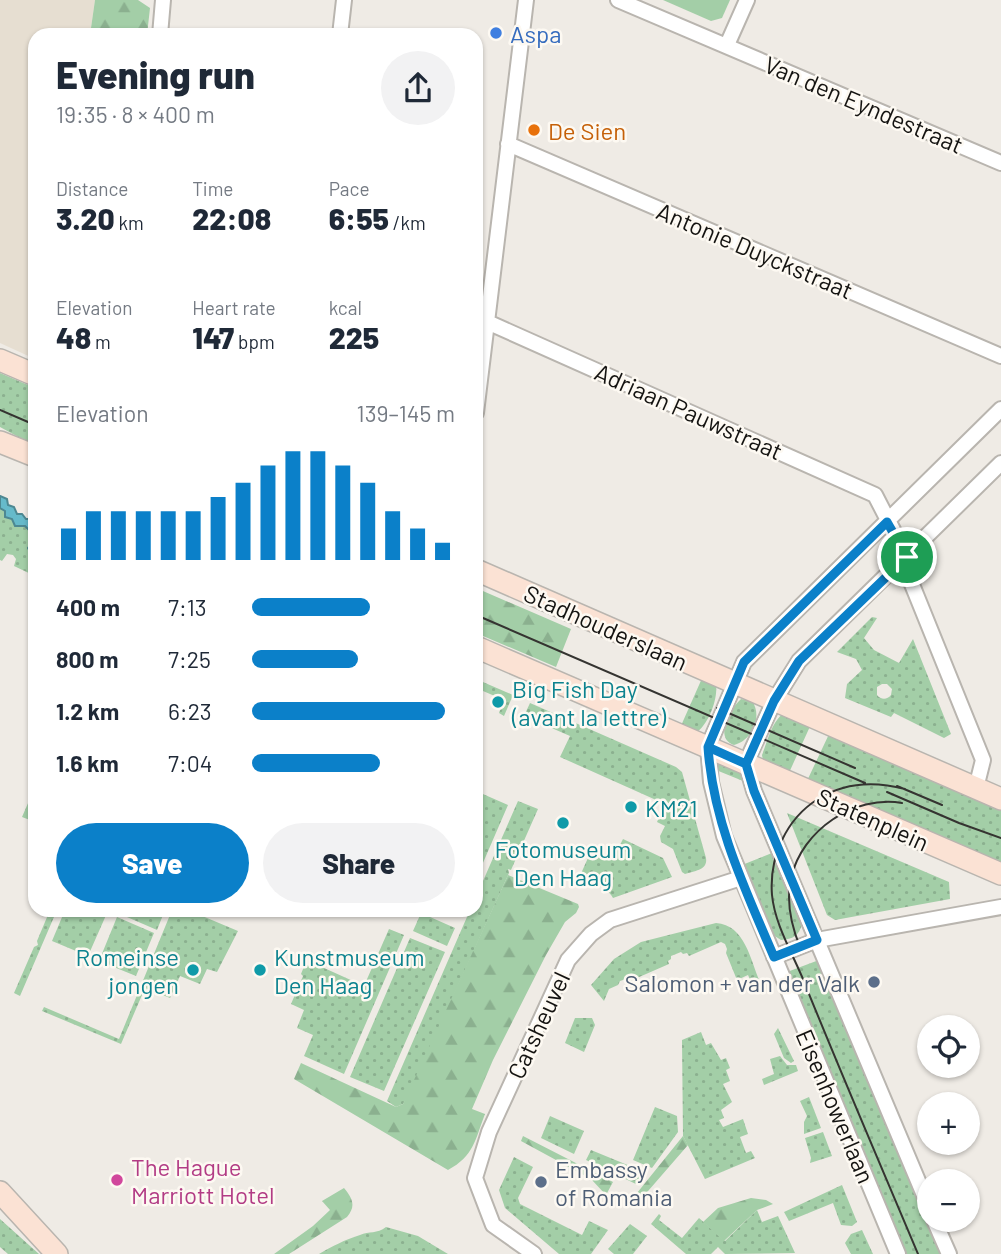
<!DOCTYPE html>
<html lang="en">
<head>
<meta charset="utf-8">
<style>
	body { margin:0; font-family:Barlow,sans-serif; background:#f2f2f3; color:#1f2937; height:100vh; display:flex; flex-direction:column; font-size:26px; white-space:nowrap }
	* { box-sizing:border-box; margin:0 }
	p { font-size:23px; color:#747a83 }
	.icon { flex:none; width:38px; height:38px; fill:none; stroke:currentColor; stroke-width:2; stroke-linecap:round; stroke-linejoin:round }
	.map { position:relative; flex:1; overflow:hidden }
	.drawer { position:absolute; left:28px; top:28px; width:455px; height:889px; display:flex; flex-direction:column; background:#fff; border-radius:21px; box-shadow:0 2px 5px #0004 }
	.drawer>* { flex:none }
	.tools { position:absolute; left:917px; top:1015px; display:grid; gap:14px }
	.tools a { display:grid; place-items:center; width:63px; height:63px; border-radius:50%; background:#fff; box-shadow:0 2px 5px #0004; font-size:35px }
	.pin { position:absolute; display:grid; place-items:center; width:60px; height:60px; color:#fff; margin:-30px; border:4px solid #fff; border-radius:50%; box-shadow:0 2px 7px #0007 }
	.round { display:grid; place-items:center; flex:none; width:74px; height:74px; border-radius:37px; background:#f2f2f3 }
	.summary { display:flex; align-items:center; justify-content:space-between; height:119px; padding:0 28px }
	h1 { font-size:38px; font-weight:800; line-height:52px }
	.figures { display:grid; grid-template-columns:repeat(3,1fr); gap:10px; height:119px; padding:7px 28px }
	.figures div { display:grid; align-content:center }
	.figures b { font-size:30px; font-weight:800 }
	.figures small { font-size:19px; font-weight:400 }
	.figures p { font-size:19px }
	.chart { height:196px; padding:14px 28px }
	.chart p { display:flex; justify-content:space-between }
	.chart svg { width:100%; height:126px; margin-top:7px; stroke:#0b80c9; stroke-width:6 }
	.primary-button { display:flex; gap:14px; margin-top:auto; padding:14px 28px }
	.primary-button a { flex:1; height:80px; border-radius:42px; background:#0b80c9; color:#fff; font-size:28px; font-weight:800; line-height:80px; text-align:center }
	.primary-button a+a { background:#f2f2f3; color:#1f2937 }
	ul { padding:0 28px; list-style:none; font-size:23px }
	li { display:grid; grid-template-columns:112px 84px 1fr; align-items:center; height:52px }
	li i { height:18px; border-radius:9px; background:#0b80c9 }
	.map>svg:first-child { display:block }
	.built { fill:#e6ded1 }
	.grass { fill:url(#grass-dots); fill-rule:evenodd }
	.forest { fill:url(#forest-firs) }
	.green { fill:#a3cea7 }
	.water { fill:#66baca; stroke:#4d8892; stroke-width:2 }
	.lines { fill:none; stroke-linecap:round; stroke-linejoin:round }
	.street-casing { stroke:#b9b5af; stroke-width:18 }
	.secondary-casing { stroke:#b9b5af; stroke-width:24 }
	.street { stroke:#fff; stroke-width:14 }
	.secondary { stroke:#fbe2d4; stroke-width:21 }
	.tram { stroke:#353431; stroke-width:2 }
	.route-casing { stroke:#fff; stroke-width:14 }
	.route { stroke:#0b80c9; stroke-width:9 }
	.shop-dot { fill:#3f7fe0; stroke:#fdf9f2; stroke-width:2.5 }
	.food-dot { fill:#e8710a; stroke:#fdf9f2; stroke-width:2.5 }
	.culture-dot { fill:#0f9aa8; stroke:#fdf9f2; stroke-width:2.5 }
	.service-dot { fill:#5c6f8a; stroke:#fdf9f2; stroke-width:2.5 }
	.hotel-dot { fill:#d1479c; stroke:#fdf9f2; stroke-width:2.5 }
	.labels { text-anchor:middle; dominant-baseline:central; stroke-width:5; stroke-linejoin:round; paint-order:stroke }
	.shop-label { font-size:24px; fill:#366cbe; stroke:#fdf9f2; text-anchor:start }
	.street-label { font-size:24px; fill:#141311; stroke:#fdf9f2 }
	.food-label { font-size:24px; fill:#c56008; stroke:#fdf9f2; text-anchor:start }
	.culture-label { font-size:24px; fill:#0d838f; stroke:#fdf9f2; text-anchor:start }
	.service-label { font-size:24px; fill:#4e5e75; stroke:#fdf9f2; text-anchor:end }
	.hotel-label { font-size:24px; fill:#b23c85; stroke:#fdf9f2; text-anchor:start }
</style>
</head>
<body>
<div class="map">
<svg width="1001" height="1254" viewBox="0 0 1001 1254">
	<defs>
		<pattern id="grass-dots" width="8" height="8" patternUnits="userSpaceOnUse" patternTransform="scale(1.75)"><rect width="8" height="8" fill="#a3cea7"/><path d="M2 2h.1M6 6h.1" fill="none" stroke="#8bb08f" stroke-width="1.8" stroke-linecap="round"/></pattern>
		<pattern id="forest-firs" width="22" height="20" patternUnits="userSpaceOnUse" patternTransform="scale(1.75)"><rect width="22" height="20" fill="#a3cea7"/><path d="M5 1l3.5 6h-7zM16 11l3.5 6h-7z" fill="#8bb08f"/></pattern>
	</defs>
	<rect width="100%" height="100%" fill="#efebe5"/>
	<path class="built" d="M0,0h95l-5,35h-55v324l-35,-16z"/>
	<path class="grass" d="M0,373l35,15v58l-35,-19z
		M0,508l5,4v5l7,2 3,7h10l7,6 3,44 -21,-10 2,-7 -3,-4 -6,-1 -5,7 -2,-1z
		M872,617l5,1 -13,20 10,12 25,13 14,-24 38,95 -7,4 -50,-25 -3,4 -46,-19 2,-14 15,-14 -6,-11 -19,-7zM882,684h5l5,5 -1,6c-4,5 -10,5 -14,0v-8z
		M703,676l13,9c2,15 -8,40 -20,48l-16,-5z
		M476,679l37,16 -9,21 -5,-3 5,-13 -28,-12z
		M741,699l11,2c11,15 0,40 -18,44 -20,-7 -5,-35 7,-46z
		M530,703l146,64 6,5 24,86c2,12 -11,13 -21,16l-3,-2 -9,-23 -12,-7 -1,-6 5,-10 -8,-4 8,-18 -105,-47 10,-21 -46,-20z
		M787,711l25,11 -24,53 -25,-14 -1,-6c6,-15 10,-36 25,-44z
		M830,732l171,73v65l-195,-87z
		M717,760l21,8 5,13 -27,-11z
		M35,787v35l-13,-5z
		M476,791l32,14 -32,74z
		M518,801l20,8 -27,61 -3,-1 1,4 -101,223 -5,8 -7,3 -9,-6 83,-191h6v-13z
		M787,813l162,69 1,17 -115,21 -8,-5z
		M623,839l40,19 9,19 -59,21c-6,-12 -22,-15 -34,-20l13,-29 21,10z
		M772,853l30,71c-3,12 -9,15 -21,16l-11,-7 -28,-68z
		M50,910h7l-37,86 -6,-3 20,-46 4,-2 -1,-4z
		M65,910h35l7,3 -19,43 -36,-15z
		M121,910h44l-8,20 -37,-16z
		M172,910h16l50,21 -21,41 -10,-3 -7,15 -20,-8 -10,22 -25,-10 -24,56 -79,-33 2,-4 75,32z
		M421,913l34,15 -8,18 -34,-15z
		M117,917l37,16 -18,43 -37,-15z
		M716,923c29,2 34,36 44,59l-7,4 -5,-11 -11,5 -11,-27 1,-4 -2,-5 -4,-2 -32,14 -2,-3 -4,1 -2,-2 -10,4v3l-3,2 1,3 -39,17 -4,-2 -6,2 -2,4 -9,4 -5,12 -13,-16 23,-26 27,-17z
		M389,929l15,6 -60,139 -40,-18 9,-21 -16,-7 7,-18 -13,-6 12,-28 -2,-2 4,-10 6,3 2,-4 51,23z
		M410,938l35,14 -61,139 -34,-14z
		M819,960l122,294h-37l-117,-282z
		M575,1018h17l3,7 -11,27 -19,-9z
		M778,1028l16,33 -3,2 -7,-5 -10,-24z
		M701,1032l5,13 5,-2 10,17 5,-2 4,10 -4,2 4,11 -7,3 9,18 -11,8 3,8 -5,2 4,7 20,-8 5,15 -8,3 6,16 5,-2 4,7 -50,21 -22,-43 -1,-96z
		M780,1056l7,9h9l2,6 -34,14 -2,-6 12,-5 -4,-15z
		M809,1097l12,31 -17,6v-12l3,-6 -7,-15z
		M655,1107l22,9 1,16 -26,36 -19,-8z
		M550,1116l34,15 -10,23 -33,-16z
		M823,1132l9,24 -22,7 1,-5 -6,-20z
		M591,1150l56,23 -9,12 -52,-25z
		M514,1157l19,10 -15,31 2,6 62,31 7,-14 19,9 -17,24h-32l-54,-46 -6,-18z
		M842,1185l15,37 -5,4 -11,-1 -8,-22 -44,18 -5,-9z
		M757,1210l5,12 16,-6 17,37 -70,1 -7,-7 -7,7h-25l-35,-30 8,-10 2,2 -2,4 23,18 17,-20 26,23z
		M0,1219l39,35h-31l-8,-7z
		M630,1224l17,12 -14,18h-19l-6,-5z
		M386,1227l32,9 30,18h-129c14,-8 25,-14 41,-19 9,-4 17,-1 26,-8z
		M862,1230l11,24h-22l-6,-11 6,-9z"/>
	<path class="forest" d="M95,0h43l12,8 -3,27h-57z
		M476,588l95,41 -15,38 -80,-34z
		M508,875l70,29 1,3 -3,6 -11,9 -19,33 -53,105 -21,49 13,5c-10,26 -11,42 -37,56l-154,-91 7,-16 95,44 7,-3z
		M523,1136l90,46 -7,13 -15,-16 -70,-38z
		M683,1136l5,9 -46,53 -5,-5z
		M344,1188c9,11 12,18 3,29l-58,37h-15l39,-28 17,-16 -8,-9z
		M751,1198l15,2 7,4 -16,6 -33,31 -21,-19 15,-14z"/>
	<path class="green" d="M663,0h67l-8,18 -11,3z"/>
	<path class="water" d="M0,496l7,3 1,6 6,2 3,7h5l4,5h9v48l-5,-4 2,-8 -4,-7 5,-7 -2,-9 -6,-6h-10l-3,-7 -7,-2v-6l-5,-3z"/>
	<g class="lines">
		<defs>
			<path id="street" d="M618,0l383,163
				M160,35l3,-35
				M340,35l4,-35
				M727,45l20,-45
				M508,144l493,212
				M476,317l399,178 32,62v15l76,188 -7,28
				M476,413l50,-413
				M774,957l43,-17 184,-33
				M929,1207l-175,-416 -8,-28 28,-62 25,-40 202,-198
				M934,1220l15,34
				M534,1254l-41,-29 -18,-47 14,-46 79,-172 23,-26 19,-14 131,-42
				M898,1254l-174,-418 -13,-54 -3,-35 36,-85 257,-253"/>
			<path id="secondary" d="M0,360l35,15
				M0,442l35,14
				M476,570l525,229
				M476,647l525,227
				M0,1192l57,62"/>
		</defs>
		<use href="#street" class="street-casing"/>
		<use href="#secondary" class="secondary-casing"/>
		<use href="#street" class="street"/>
		<use href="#secondary" class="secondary"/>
		<path class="tram" d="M0,410l35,15
			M476,615l389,168
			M717,708l138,60
			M897,786l45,19
			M905,789c-30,-8 -60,-7 -87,10 -32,20 -49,58 -46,96 3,32 24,64 35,94 36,89 74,177 111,265
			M887,792l72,31 42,15
			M800,947c-9,-22 -14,-46 -9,-69 11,-48 63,-83 111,-75"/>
	</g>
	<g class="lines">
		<defs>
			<path id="route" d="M907,557l-108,104 -25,40 -28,63 -38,-17c5,75 37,142 66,210l43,-17 -63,-149 -8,-27 -38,-17 36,-85 143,-140 20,35"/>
		</defs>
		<use href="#route" class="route-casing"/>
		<use href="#route" class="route"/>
	</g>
	<circle class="shop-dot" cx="496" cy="33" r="7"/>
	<circle class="food-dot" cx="534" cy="130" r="7"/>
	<g class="culture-dot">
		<circle cx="498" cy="702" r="7"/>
		<circle cx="631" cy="807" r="7"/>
		<circle cx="563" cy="823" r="7"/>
		<circle cx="193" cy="970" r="7"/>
		<circle cx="260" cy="970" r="7"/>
	</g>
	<g class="service-dot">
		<circle cx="874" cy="982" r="7"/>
		<circle cx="541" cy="1182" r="7"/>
	</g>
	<circle class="hotel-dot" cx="117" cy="1180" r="7"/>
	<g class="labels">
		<g class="shop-label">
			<text x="510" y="33">Aspa</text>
		</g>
		<g class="street-label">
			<text transform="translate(864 104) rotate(23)">Van den Eyndestraat</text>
			<text transform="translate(755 250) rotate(23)">Antonie Duyckstraat</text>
			<text transform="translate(689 411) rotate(24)">Adriaan Pauwstraat</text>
			<text transform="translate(606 627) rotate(24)">Stadhouderslaan</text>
			<text transform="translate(873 819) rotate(24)">Statenplein</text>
			<text transform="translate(538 1025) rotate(-65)">Catsheuvel</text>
			<text transform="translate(836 1106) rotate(67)">Eisenhowerlaan</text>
		</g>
		<g class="food-label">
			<text x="548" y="130">De Sien</text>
		</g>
		<g class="culture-label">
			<text x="512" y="688">Big Fish Day<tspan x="512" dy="28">(avant la lettre)</tspan></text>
			<text x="645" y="807">KM21</text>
			<text x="563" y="848" text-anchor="middle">Fotomuseum<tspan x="563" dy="28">Den Haag</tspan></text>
			<text x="179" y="956" text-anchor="end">Romeinse<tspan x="179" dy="28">jongen</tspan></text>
			<text x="274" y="956">Kunstmuseum<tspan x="274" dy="28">Den Haag</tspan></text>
		</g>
		<g class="service-label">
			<text x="860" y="982">Salomon + van der Valk</text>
			<text x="555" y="1168" text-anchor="start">Embassy<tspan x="555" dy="28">of Romania</tspan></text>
		</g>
		<g class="hotel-label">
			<text x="131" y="1166">The Hague<tspan x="131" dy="28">Marriott Hotel</tspan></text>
		</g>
	</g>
</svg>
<div class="tools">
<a><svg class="icon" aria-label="locate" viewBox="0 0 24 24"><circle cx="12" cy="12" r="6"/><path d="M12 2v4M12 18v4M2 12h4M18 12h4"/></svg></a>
<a>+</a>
<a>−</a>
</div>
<div class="pin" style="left:907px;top:557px;background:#1e9e55"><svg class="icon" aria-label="arrive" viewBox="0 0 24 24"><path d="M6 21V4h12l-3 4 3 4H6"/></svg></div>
<section class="drawer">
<div class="summary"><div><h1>Evening run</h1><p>19:35 · 8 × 400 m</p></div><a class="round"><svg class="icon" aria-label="share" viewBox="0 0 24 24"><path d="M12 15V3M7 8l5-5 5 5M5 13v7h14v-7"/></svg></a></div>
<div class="figures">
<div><p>Distance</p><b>3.20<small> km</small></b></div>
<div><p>Time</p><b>22:08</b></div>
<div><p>Pace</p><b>6:55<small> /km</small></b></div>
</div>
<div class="figures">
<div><p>Elevation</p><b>48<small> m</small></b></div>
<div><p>Heart rate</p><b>147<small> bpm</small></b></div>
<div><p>kcal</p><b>225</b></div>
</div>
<div class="chart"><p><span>Elevation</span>139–145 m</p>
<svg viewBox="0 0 160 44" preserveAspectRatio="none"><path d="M5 44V33M15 44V27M25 44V27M35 44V27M45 44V27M55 44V27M65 44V22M75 44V17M85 44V11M95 44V6M105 44V6M115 44V11M125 44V17M135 44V27M145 44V33M155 44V38"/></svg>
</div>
<ul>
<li><b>400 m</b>7:13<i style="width:58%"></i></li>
<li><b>800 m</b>7:25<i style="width:52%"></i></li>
<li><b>1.2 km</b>6:23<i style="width:95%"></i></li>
<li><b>1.6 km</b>7:04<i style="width:63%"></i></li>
</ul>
<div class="primary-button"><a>Save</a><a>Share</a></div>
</section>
</div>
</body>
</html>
